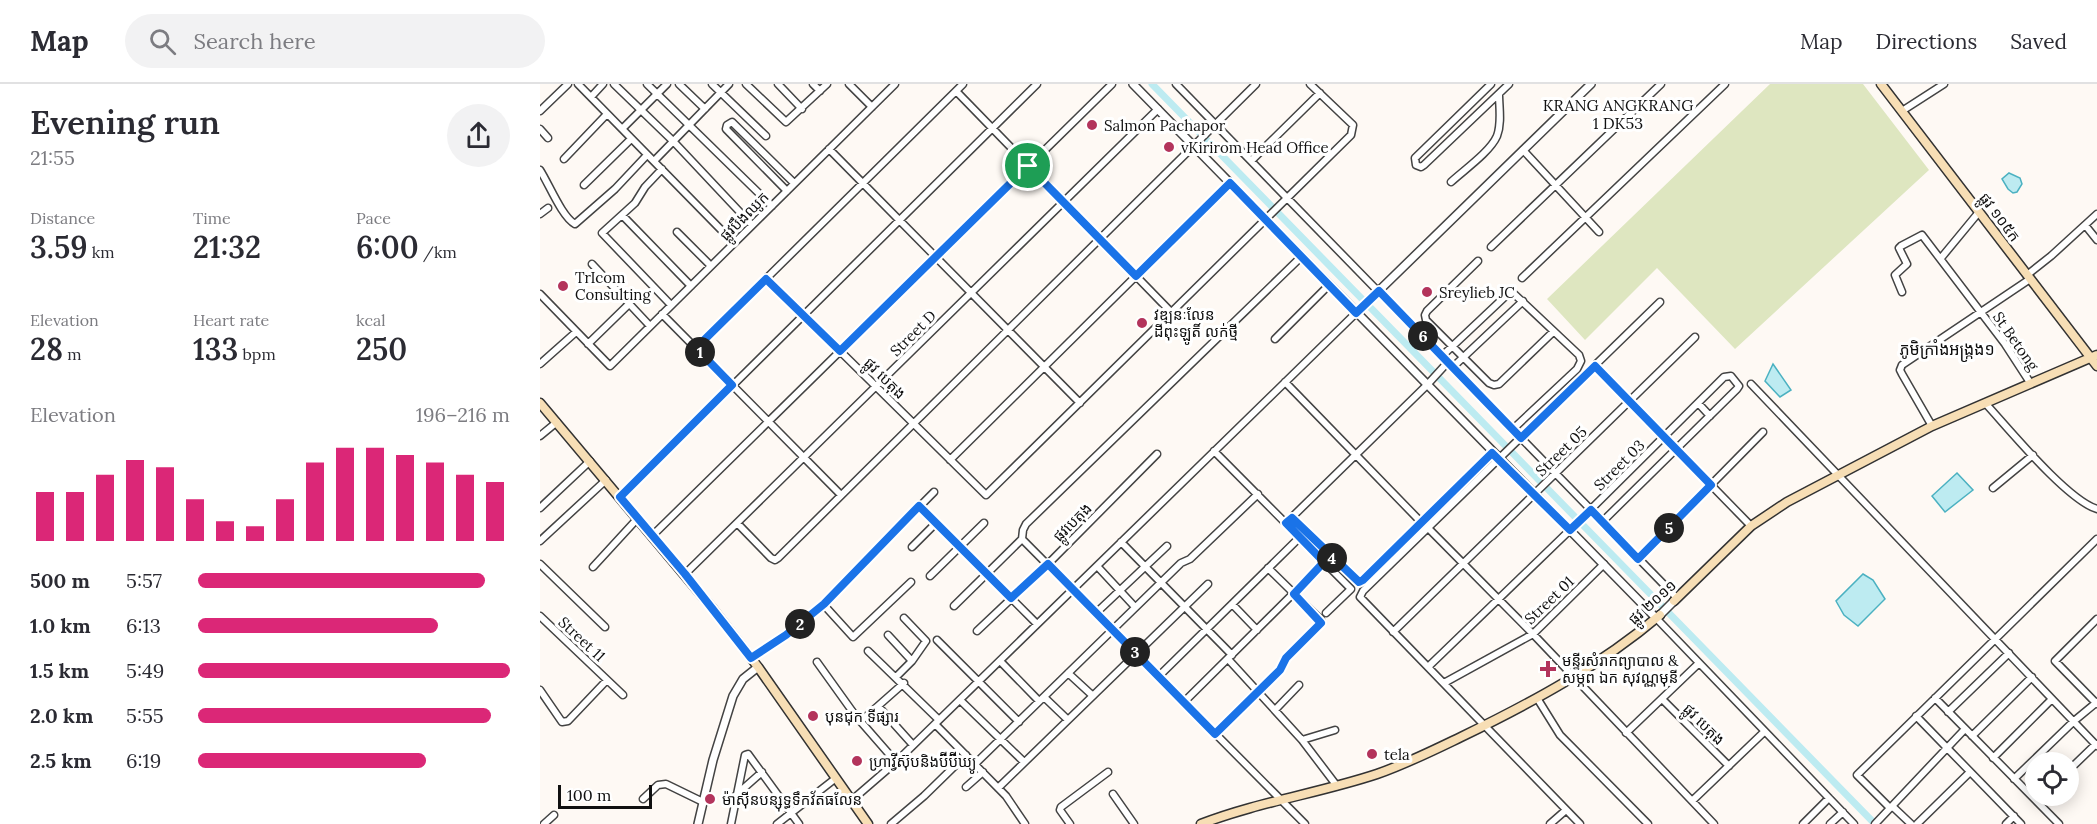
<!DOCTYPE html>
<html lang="en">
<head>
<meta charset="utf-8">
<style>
	body { margin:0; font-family:Lora,"Noto Sans Khmer",serif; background:#f2f2f3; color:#2b2b33; height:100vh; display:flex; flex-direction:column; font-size:22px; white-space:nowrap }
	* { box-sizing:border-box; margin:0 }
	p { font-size:20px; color:#7c7c81 }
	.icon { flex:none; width:33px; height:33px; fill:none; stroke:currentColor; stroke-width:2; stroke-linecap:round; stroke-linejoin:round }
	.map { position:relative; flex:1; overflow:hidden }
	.sheet { display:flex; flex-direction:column; background:#fff; width:540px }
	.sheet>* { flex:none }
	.controls { position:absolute; left:1485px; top:668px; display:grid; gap:12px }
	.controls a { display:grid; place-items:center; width:54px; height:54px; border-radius:50%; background:#fff; box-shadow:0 3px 15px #0003; font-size:30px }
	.scale { position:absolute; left:18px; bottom:15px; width:94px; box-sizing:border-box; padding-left:6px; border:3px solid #101010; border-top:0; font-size:16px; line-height:21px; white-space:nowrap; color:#101010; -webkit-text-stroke:4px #fff; paint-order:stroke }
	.pin { position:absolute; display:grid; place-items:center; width:51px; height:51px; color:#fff; margin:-26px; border:3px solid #fff; border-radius:50%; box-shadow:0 2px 6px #0007 }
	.km { position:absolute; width:30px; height:30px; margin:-15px; border-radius:50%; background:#222; color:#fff; font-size:16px; line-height:30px; text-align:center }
	.round { display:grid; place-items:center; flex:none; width:63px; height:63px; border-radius:32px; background:#f2f2f3 }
	.headline { display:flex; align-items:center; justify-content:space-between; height:102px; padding:0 30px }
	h1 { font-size:33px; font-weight:600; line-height:45px }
	.figures { display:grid; grid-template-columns:repeat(3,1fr); gap:9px; height:102px; padding:6px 30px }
	.figures div { display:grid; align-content:center }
	.figures b { font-size:30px; font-weight:600 }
	.figures small { font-size:16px; font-weight:400 }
	.figures p { font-size:16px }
	.chart { height:168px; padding:12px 30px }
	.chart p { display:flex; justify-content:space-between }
	.chart svg { width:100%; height:108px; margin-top:6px; stroke:#db2777; stroke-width:6 }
	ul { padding:0 30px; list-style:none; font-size:20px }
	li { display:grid; grid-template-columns:96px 72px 1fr; align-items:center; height:45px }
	li i { height:15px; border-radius:8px; background:#db2777 }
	header { display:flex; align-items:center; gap:36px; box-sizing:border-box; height:84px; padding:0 30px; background:#fff; border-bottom:2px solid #e1e1e2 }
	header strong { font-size:28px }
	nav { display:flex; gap:33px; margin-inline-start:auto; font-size:21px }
	.search { width:420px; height:54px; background:#f2f2f3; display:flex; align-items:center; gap:15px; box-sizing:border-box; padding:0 21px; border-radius:33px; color:#7c7c81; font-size:22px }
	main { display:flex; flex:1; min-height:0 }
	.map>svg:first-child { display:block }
	.green { fill:#dee6c0 }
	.water { fill:#bdebf1; stroke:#4bb1c1; stroke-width:1.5 }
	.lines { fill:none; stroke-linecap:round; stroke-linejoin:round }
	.canal { stroke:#bdebf1; stroke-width:7 }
	.minor-casing { stroke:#434343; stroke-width:9 }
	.tertiary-casing { stroke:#434343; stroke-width:10 }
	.secondary-casing { stroke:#323232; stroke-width:11 }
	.minor { stroke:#fff; stroke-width:6 }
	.tertiary { stroke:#fff; stroke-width:7 }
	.secondary { stroke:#f7deb5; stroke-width:8 }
	.route-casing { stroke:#fff; stroke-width:12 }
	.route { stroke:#1a73e8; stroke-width:8 }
	.poi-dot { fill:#b3345c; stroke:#fff; stroke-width:2 }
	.labels { text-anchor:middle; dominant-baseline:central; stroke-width:6; stroke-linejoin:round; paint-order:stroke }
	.poi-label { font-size:15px; fill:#101010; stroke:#fff; text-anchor:start }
	.street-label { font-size:15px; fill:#101010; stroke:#fff }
	.neighbourhood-label { font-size:16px; fill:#101010; stroke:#fff }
</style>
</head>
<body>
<header>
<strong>Map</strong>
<div class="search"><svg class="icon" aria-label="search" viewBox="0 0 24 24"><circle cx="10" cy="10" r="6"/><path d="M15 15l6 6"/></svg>Search here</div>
<nav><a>Map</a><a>Directions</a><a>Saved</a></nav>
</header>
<main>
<section class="sheet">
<div class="headline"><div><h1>Evening run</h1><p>21:55</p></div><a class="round"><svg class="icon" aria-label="share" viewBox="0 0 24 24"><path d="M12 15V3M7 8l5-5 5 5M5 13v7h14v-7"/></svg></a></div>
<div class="figures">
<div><p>Distance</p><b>3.59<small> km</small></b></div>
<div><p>Time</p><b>21:32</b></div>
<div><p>Pace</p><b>6:00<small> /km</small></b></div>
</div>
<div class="figures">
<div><p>Elevation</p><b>28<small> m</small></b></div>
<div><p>Heart rate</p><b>133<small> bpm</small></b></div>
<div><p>kcal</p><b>250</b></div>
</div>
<div class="chart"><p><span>Elevation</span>196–216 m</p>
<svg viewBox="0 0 160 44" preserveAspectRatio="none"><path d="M5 44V24M15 44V24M25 44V17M35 44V11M45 44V14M55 44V27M65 44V36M75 44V38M85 44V27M95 44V12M105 44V6M115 44V6M125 44V9M135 44V12M145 44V17M155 44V20"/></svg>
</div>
<ul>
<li><b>500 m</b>5:57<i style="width:92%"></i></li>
<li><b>1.0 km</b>6:13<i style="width:77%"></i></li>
<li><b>1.5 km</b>5:49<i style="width:100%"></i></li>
<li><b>2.0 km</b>5:55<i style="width:94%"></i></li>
<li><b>2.5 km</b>6:19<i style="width:73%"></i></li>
</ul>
</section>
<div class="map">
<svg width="1557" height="740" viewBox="0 0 1557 740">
	<rect width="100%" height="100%" fill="#fef9f4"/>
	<path class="green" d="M1230,0h93l66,86 -194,179 -78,-81 -72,72 -38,-41z"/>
	<path class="water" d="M1469,89l11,5 2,6 -5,8 -4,1 -5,-4 -6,-10z
		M1233,280l18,26 -11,7 -15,-16z
		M1417,389l16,17 -28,22 -13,-16z
		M1323,490l10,6 12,19 -27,27 -14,-11 -8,-14z"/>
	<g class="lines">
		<path class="canal" d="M612,0l723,740"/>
		<defs>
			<path id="minor" d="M38,0l156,159
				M74,0l59,57 79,84
				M107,0l125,122
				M139,0l26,25
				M172,0l54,52
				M206,0l40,38 41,-38
				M238,0l24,25
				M273,0l7,7
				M309,0l23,23
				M636,0l501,514
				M951,0l-76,74 1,7 5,2 3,-2 85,-81
				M416,7l216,222
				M51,13l12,-13
				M0,27l28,-27
				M1362,27l42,-27
				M0,45l8,9
				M82,45l45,-45
				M289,65l251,254
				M983,66l76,82
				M24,75l43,-45
				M712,76l68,-67
				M114,77l75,-77
				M122,85l-17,18 -10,16 -33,30 69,72
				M0,86c9,14 22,47 35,54l40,-35 32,-34
				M911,98c13,-12 39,-30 46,-46 5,-13 2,-29 2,-42
				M44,101l47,-46
				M247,107l-61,-62 1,-4 5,-3 62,61
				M0,130l8,-6
				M82,131l69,71
				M1545,141l12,15
				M137,148l34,34
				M951,163l170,-163
				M1401,174l38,-46
				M938,177l-51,50 -2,4 1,5 63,63 5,2 5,-1 54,-52
				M52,180l58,62
				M1487,191l24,-19 46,-42
				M226,194l220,217 365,-360 2,-10 -43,-41
				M982,194l203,-194
				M1362,208l-7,-17 12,-11 -8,-16 2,-2 21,-11 83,109 26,40
				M0,210l70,72 285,-282
				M122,230l179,181
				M735,255l54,-54
				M48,260l41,-40
				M156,264l267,-264
				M902,272l69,-65 68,64 2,6 -4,8 -64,60
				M0,280l36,-32
				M1055,282l156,160
				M913,283l70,-66
				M745,298l136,140
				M1211,300l346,362
				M1158,319l12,13
				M1446,320c23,25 81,96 111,105
				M1392,342l-30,-52 -2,-4 2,-5 128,-86
				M0,352l17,-14
				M674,367l137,138 -25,24
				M410,376l280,-277
				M1453,404l40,-33
				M80,413l417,-413
				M379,422l118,118
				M0,424l50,-47
				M751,434l68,64 4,-2 129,-127
				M197,439l34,35 4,2 3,-2 478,-474
				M746,439l141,-138 21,-23
				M889,445l104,105 181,190
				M113,451l459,-451
				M482,455l283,285
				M0,457l66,-61
				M581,458l111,113
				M372,463l24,-24
				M1098,475l125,-127
				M0,480l65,63
				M557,482l38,41
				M53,483l45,-49
				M145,490l473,-465
				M390,492l54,-53
				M283,520l30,33 58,-55
				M692,520l25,26
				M414,522l68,-67 1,-9 3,-6 275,-267
				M556,529l71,-67
				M0,532l83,79
				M1116,534l198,206
				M1557,535l-42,42 42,43
				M437,547l71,-67 109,-110
				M853,548l302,-295
				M348,551l24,26
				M397,556l82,82
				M328,567l71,69
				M211,574l35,-23 37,-31 111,-112
				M688,575l74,81 35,46
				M460,577l39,40
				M277,578l38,53 41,47
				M888,583l142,-137 154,-153 7,-1 8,10 -2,3 -135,133
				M528,589l25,23
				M619,592l141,-139
				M356,593l16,-16 14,-20 -22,-23
				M904,599l89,-49 71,-70
				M0,606l22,32 6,-1 39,-41
				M504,613l24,23
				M997,614l23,37 88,89
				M1395,614l124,126
				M1122,615l67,67
				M420,616l64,62
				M644,618l141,-140
				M338,622l35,39
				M735,626l24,-25
				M1408,628l61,-59
				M1376,632l105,108
				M321,637l43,-38
				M395,640l71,72 19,28
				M1086,649l72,-69
				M675,650l65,-64 5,-12 36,-35v-3l-53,-52
				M1432,652l60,-59
				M762,656l33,-10
				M1453,674l59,-59
				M435,680l206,-201 9,-4 68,-65
				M1528,687l28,-27
				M1474,695l60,-58 23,-19
				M426,703l17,-15
				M458,704l210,-204
				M573,710l21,30
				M196,711l26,-23
				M103,715l15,-14 8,-1 37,18
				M312,716l44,-38 460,-449
				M1152,717l72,-69
				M1352,722l19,18
				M1350,724l-33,-33 240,-236
				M4,740l10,-9
				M191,740l14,-69 3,-1 51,70
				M237,740l59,-46
				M351,740l33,-28 42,-41
				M530,740l-10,-14 1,-3 47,-35
				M1010,740l16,-14
				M1040,740l-220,-227 3,-6 297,-289
				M1263,740l26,-26
				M1290,740l13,-12
				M1335,740l90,-95
				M1377,740l53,-52
				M1466,740l8,-8"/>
			<path id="tertiary" d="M593,0l523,534
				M816,229l235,-229
				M1120,531l14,-14
				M158,740l15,-64 20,-64 10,-17 15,-12"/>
			<path id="secondary" d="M1341,0l216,282
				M0,319l173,206 45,58 110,157
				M1134,517l77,-75 36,-24 145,-76 165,-71
				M661,740c57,-22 119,-31 176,-50 29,-10 57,-24 84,-37 70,-34 139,-71 199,-122"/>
		</defs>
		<use href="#minor" class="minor-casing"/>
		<use href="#tertiary" class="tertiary-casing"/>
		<use href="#secondary" class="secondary-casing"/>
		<use href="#minor" class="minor"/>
		<use href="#tertiary" class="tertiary"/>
		<use href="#secondary" class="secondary"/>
	</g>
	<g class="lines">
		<defs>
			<path id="route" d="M488,82l108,110 94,-93 126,130 23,-22 142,147 74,-72 116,119 -73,74 -47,-49 -21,20 -78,-77 -129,127 -4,2 -67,-64 -6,5 38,39 -30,32 27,29 -35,35 -6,12 -65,64 -167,-170 -37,34 -92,-92 -95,98 -38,31 -35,23 -66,-84 -65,-77 112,-112 -36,-37 70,-69 74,72z"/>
		</defs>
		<use href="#route" class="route-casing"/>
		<use href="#route" class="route"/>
	</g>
	<g class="poi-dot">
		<circle cx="552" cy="41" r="6"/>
		<circle cx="629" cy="63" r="6"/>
		<circle cx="23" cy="202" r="6"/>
		<circle cx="887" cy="208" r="6"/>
		<circle cx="602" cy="239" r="6"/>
		<path d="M1005 576h6v6h6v6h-6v6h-6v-6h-6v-6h6z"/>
		<circle cx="273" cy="632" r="6"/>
		<circle cx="832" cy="670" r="6"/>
		<circle cx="317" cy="677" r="6"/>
		<circle cx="170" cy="715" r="6"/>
	</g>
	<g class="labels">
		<g class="poi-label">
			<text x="564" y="41">Salmon Pachapor</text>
			<text x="641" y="63">vKirirom Head Office</text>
			<text x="35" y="193">TrIcom<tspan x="35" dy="17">Consulting</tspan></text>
			<text x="899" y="208">Sreylieb JC</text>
			<text x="614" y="230">វឌ្ឍនៈលែន<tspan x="614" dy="17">ដីពុះឡូតិ៍ លក់ថ្មី</tspan></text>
			<text x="1022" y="576">មន្ទីរសំរាកព្យាបាល &amp;<tspan x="1022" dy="17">សម្ភព ឯក សុវណ្ណមុនី</tspan></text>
			<text x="285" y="632">បុនជុក ទីផ្សារ</text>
			<text x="844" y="670">tela</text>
			<text x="329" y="677">ហ្រាវ្វីស៊ុបនិងប៊ីប៊ីឃ្យូ</text>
			<text x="182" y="715">ម៉ាស៊ីនបន្សុទ្ធទឹកវ័តធលែន</text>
		</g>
		<g class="street-label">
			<text transform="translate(204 132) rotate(-45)">ផ្លូវបឹងឈូក</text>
			<text transform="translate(1460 133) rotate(53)">ផ្លូវ ១០៥ក</text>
			<text transform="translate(373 249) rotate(-45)">Street D</text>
			<text transform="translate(1476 257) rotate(55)">St Betong</text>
			<text transform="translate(345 294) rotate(45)">ផ្លូវ បេតុង</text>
			<text transform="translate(1021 367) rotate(-44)">Street 05</text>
			<text transform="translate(1079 381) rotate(-45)">Street 03</text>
			<text transform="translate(532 438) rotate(-45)">ផ្លូវបេតុង</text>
			<text transform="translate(1009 516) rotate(-44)">Street 01</text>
			<text transform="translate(1112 518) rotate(-42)">ផ្លូវ ២០១១</text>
			<text transform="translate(42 555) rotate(43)">Street 11</text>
			<text transform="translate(1164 640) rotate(45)">ផ្លូវ បេតុង</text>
		</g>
		<g class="neighbourhood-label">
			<text x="1078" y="21">KRANG ANGKRANG<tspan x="1078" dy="18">1 DK53</tspan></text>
			<text x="1407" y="265">ភូមិក្រាំងអង្រ្កង១</text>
		</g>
	</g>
</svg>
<div class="controls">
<a><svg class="icon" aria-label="locate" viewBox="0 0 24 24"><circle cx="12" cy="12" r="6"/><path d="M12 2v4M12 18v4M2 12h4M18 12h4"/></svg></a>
</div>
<div class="scale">100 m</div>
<div class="pin" style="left:488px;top:82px;background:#1e9e55"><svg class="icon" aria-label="arrive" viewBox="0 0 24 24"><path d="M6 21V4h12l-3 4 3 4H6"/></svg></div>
<b class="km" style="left:160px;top:268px">1</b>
<b class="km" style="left:260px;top:540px">2</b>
<b class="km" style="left:595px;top:568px">3</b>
<b class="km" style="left:792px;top:474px">4</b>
<b class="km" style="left:1129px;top:444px">5</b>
<b class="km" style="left:883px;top:252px">6</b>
</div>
</main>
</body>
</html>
